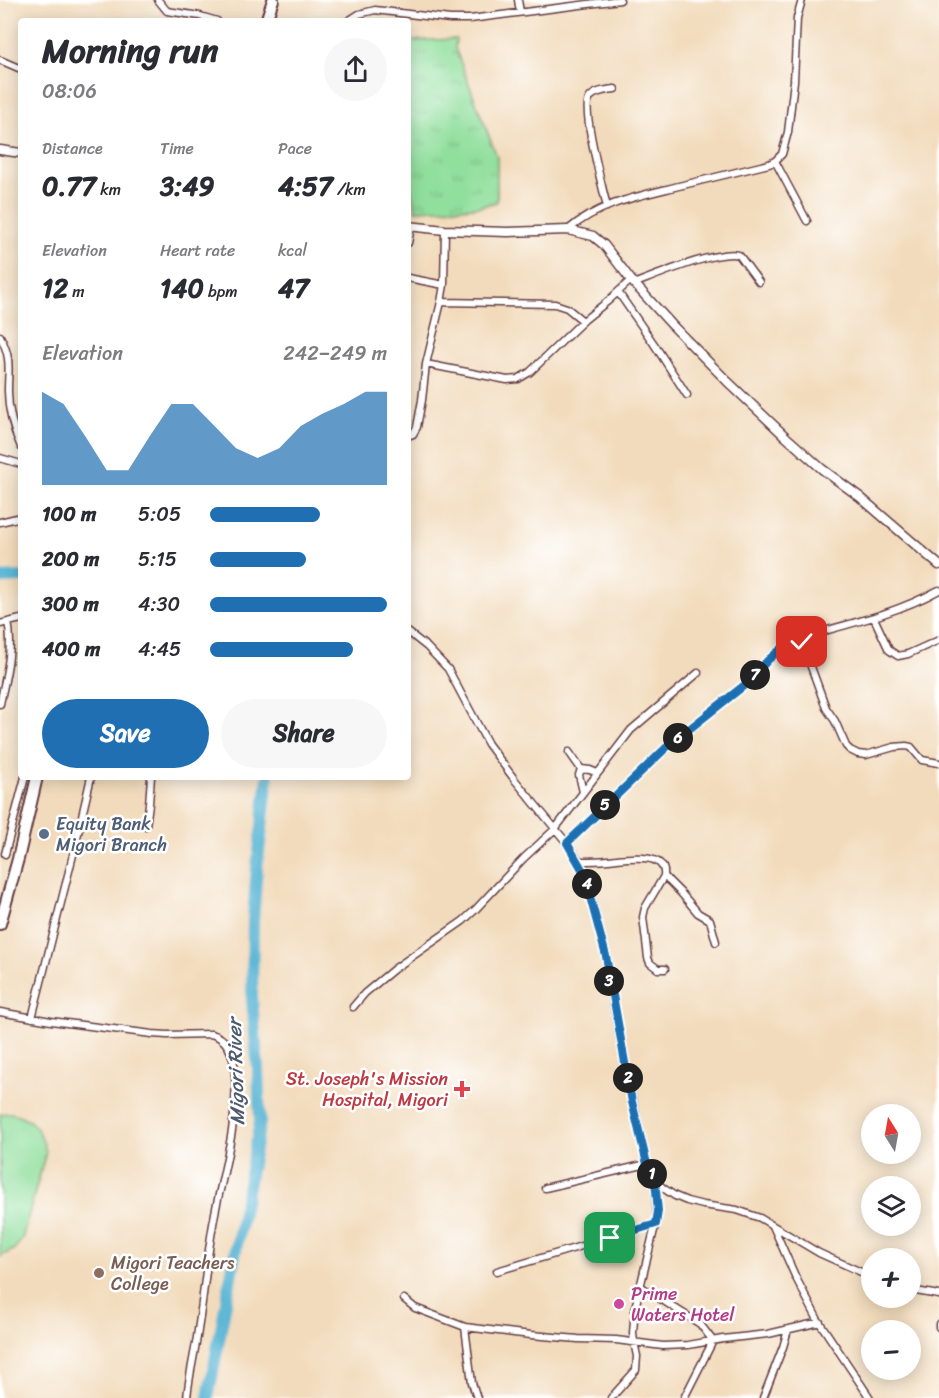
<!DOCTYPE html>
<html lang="en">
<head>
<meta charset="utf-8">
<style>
	body { margin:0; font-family:Sriracha,sans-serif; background:#f7f7f7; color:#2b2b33; height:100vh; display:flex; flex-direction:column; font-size:22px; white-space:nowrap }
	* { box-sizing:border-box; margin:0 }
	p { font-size:20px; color:#7c7c81 }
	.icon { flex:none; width:33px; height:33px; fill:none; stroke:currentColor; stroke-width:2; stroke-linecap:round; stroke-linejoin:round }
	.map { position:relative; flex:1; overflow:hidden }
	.sheet { position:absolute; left:18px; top:18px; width:393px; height:762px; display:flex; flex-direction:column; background:#fff; border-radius:6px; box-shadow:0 3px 15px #0003 }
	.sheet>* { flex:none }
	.needle { width:39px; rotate:349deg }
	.fabs { position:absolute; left:861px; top:1104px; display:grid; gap:12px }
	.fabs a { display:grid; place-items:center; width:60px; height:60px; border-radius:50%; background:#fff; box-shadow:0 3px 15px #0003; font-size:30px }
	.pin { position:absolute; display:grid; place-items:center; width:51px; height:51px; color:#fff; margin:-26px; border-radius:12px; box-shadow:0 3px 9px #0006 }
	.km { position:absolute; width:30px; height:30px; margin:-15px; border-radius:50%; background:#222; color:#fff; font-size:16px; line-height:30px; text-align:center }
	.round { display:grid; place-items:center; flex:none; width:63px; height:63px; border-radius:32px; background:#f7f7f7 }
	.summary { display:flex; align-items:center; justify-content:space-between; height:102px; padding:0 24px }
	h1 { font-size:33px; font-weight:800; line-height:45px }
	.metrics { display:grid; grid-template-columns:repeat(3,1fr); gap:9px; height:102px; padding:6px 24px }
	.metrics div { display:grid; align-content:center }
	.metrics b { font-size:26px; font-weight:800 }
	.metrics small { font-size:16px; font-weight:400 }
	.metrics p { font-size:16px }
	.chart { height:168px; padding:12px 24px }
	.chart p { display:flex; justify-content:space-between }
	.chart svg { width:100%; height:108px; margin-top:6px; fill:#1f6fb2; opacity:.7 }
	.primary-button { display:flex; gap:12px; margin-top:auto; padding:12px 24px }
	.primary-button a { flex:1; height:69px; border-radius:36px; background:#1f6fb2; color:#fff; font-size:24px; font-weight:800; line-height:69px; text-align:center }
	.primary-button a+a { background:#f7f7f7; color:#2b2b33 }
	ul { padding:0 24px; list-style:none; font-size:20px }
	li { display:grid; grid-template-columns:96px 72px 1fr; align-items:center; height:45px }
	li i { height:15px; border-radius:8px; background:#1f6fb2 }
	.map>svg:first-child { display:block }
	.park { fill:url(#park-tufts); stroke:#6e7f64; stroke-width:1.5 }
	.pitch { fill:#91df9d; stroke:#6e7f64; stroke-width:1.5 }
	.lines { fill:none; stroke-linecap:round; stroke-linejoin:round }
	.river { stroke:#55b3d3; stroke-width:12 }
	.street-casing { stroke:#633b41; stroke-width:9 }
	.secondary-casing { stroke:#633b41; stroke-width:11 }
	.highway-casing { stroke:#633b41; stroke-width:14 }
	.street { stroke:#fff; stroke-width:6 }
	.secondary { stroke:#fff; stroke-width:8 }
	.highway { stroke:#fff; stroke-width:10 }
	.route-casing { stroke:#fff; stroke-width:12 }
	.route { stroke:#1f6fb2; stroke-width:8 }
	.service-dot { fill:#5c6f8a; stroke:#fff; stroke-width:2 }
	.health-dot { fill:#e0444e; stroke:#fff; stroke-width:2 }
	.education-dot { fill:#8d6e63; stroke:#fff; stroke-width:2 }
	.hotel-dot { fill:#d1479c; stroke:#fff; stroke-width:2 }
	.labels { text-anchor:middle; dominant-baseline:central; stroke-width:5; stroke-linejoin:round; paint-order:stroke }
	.service-label { font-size:18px; fill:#4e5e75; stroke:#fff; text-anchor:start }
	.health-label { font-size:18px; fill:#be3a42; stroke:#fff; text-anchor:end }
	.education-label { font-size:18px; fill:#785e54; stroke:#fff; text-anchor:start }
	.hotel-label { font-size:18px; fill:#b23c85; stroke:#fff; text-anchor:start }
	.water-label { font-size:20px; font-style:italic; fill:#4e5a6e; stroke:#fff }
</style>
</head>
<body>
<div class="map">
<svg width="939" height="1398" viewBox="0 0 939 1398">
	<defs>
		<pattern id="park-tufts" width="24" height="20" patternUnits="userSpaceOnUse" patternTransform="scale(1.5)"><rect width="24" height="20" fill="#91df9d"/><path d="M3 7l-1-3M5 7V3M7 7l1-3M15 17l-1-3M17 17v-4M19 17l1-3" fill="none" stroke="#7fbf87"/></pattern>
	</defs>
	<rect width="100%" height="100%" fill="#fff"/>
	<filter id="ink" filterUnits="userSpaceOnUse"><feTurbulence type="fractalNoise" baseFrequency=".0167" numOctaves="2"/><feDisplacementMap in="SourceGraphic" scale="12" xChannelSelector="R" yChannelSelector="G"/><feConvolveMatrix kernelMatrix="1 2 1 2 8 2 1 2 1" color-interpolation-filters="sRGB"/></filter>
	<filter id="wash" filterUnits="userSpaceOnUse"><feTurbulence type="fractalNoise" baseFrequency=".008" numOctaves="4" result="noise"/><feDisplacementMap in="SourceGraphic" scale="24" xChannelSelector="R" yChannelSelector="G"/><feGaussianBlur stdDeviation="1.35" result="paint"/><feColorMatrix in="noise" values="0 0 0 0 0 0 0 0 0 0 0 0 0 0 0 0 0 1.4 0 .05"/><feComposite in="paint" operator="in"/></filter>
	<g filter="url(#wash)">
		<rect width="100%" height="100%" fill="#f2dbbc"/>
		<path class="park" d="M456,39l-1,9 42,109v45l-19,5 -62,3 -8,-31v-138z"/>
		<path class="pitch" d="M12,1113c22,6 28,16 34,39l-24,87 -7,10 -15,8v-143z"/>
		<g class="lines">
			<path class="river" d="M0,578l21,-1
				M208,1398l52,-276 -2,-53 -6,-69 1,-80 4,-53 11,-90"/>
		</g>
	</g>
	<g filter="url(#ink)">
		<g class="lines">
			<defs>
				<path id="street" d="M158,0l9,11 33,5 17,5
					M518,0l2,12
					M348,21l11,-7 16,-4 75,9h20l150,-19
					M0,60l21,9
					M775,161l32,60
					M607,207c-4,-18 -25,-95 -18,-108 4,-8 18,-9 26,-10
					M568,230c32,-28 76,-35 115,-45 29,-7 57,-14 86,-21l6,-3 7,-7 6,-22 6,-51 3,-63 5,-18
					M408,243l3,-16
					M408,278l36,7
					M636,283c21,-8 83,-34 103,-28l20,27
					M618,292l36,52 33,51
					M441,302l114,2 12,4 16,13
					M0,336c12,23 8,31 8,55 0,20 5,38 13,56
					M426,364l81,16 11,-1 12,-7 53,-51 25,-20 23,-21
					M408,436l5,-2 4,-7 5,-27 4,-36 15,-62 3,-17 1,-55
					M0,458l21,6
					M0,522l21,-5
					M939,590c-40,22 -82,32 -126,44l-7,3 -4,5 24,66 9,13 11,25 4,4 8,4 8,1 28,-8 12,-1 5,1 11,13 17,3
					M874,618l15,32 9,6 10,-2 31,-14
					M0,624l21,-5
					M408,632l19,15 21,22 40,75 27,36 52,63 12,18 8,22 19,73 11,68 22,106 8,34 8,16 8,8 12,8 12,5 16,4 34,5 23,8 59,35 53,24
					M0,704c5,-24 14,-57 8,-82
					M569,752l12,17 -2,6 4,17
					M581,769l9,1 7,3
					M146,826l3,-22 2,-27
					M567,843l102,-98 77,-61 22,-24 13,-11 16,-9 8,-3
					M5,854l20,-77
					M579,861c9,0 19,0 29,-1 14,-1 59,-10 56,16l-19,32 -2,9 5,41 2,5 8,6h7
					M664,876l17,17 17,20 12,7 6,22
					M353,1007l12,-14 29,-24 69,-48 12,-11 49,-52 31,-29 76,-99 67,-57
					M0,1012l51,9 101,13 15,1 44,-1c18,4 23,23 24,39 3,43 -8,85 -17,126 -10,43 -13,88 -20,131 -3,23 -9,45 -11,68
					M32,1018l41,-163 18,-78
					M545,1188l102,-24
					M773,1226l23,52 22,42 52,78
					M497,1271l159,-47
					M640,1286l60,38 13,17 -29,57
					M910,1290l29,5
					M404,1299l11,9 50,19 66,8 47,4 38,1 47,6 25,-1 35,-6 45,-5 52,-12
					M939,1324v3
					M465,1327l7,56 5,15
					M611,1398l25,-28 1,-14 -3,-14 -1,-9 2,-25 22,-90 -2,-37
					M763,1398l20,-51 5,-17"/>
				<path id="secondary" d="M0,150l21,3
					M408,226l37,4 62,2 61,-2 25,6 11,9 27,35 41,45 55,56 59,56 36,32 38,28 79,68"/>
				<path id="highway" d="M266,21l7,-21
					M0,924l18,-65 19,-82"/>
			</defs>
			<use href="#street" class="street-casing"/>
			<use href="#secondary" class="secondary-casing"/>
			<use href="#highway" class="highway-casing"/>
			<use href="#street" class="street"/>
			<use href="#secondary" class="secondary"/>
			<use href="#highway" class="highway"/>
		</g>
	</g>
	<g class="lines" filter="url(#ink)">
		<defs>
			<path id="route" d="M610,1238l46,-14 2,-13 -3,-31 -8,-16 -15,-62 -26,-146 -23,-85 -16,-28 102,-98 77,-61 22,-24 13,-11 16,-9 9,-3 -4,5"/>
		</defs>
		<use href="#route" class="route-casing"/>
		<use href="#route" class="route"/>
	</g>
	<circle class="service-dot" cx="44" cy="834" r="6"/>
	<path class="health-dot" d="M459 1080h6v6h6v6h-6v6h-6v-6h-6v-6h6z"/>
	<circle class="education-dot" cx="99" cy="1273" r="6"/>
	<circle class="hotel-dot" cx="619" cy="1304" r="6"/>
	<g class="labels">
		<g class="service-label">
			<text x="56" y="824">Equity Bank<tspan x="56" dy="21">Migori Branch</tspan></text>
		</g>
		<g class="health-label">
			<text x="448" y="1079">St. Joseph's Mission<tspan x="448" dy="21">Hospital, Migori</tspan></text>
		</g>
		<g class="education-label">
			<text x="111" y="1263">Migori Teachers<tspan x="111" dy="21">College</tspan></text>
		</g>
		<g class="hotel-label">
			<text x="631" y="1294">Prime<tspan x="631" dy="21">Waters Hotel</tspan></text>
		</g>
		<g class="water-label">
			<text transform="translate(236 1072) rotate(-92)">Migori River</text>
		</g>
	</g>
</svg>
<div class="fabs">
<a><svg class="needle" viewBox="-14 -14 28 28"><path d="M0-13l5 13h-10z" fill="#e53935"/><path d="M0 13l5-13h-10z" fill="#7c7c81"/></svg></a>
<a><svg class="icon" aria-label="layers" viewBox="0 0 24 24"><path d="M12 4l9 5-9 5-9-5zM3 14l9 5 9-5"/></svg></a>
<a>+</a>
<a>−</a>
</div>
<div class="pin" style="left:610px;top:1238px;background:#1e9e55"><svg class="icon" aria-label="arrive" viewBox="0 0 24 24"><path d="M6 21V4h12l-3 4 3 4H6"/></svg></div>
<div class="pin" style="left:802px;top:642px;background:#d93025"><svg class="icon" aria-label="check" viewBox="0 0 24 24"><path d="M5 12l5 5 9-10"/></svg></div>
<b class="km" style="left:652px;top:1174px">1</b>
<b class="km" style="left:628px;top:1078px">2</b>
<b class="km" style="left:609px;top:981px">3</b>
<b class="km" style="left:587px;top:884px">4</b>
<b class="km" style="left:605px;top:805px">5</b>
<b class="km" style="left:678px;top:738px">6</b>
<b class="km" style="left:755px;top:675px">7</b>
<section class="sheet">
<div class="summary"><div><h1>Morning run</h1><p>08:06</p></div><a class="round"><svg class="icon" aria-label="share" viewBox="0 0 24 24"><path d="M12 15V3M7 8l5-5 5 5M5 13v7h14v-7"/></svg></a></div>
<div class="metrics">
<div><p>Distance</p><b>0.77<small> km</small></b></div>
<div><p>Time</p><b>3:49</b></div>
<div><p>Pace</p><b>4:57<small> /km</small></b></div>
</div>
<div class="metrics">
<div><p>Elevation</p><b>12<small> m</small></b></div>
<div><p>Heart rate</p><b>140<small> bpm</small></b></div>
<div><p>kcal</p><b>47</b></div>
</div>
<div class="chart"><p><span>Elevation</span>242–249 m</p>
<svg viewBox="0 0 160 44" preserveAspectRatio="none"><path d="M0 44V6L10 11L20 24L30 38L40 38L50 24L60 11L70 11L80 20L90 29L100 33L110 29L120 20L130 15L140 11L150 6L160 6V44z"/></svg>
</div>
<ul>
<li><b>100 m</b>5:05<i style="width:62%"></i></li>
<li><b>200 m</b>5:15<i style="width:54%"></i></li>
<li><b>300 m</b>4:30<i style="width:100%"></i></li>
<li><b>400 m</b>4:45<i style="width:81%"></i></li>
</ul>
<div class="primary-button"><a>Save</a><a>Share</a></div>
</section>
</div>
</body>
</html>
